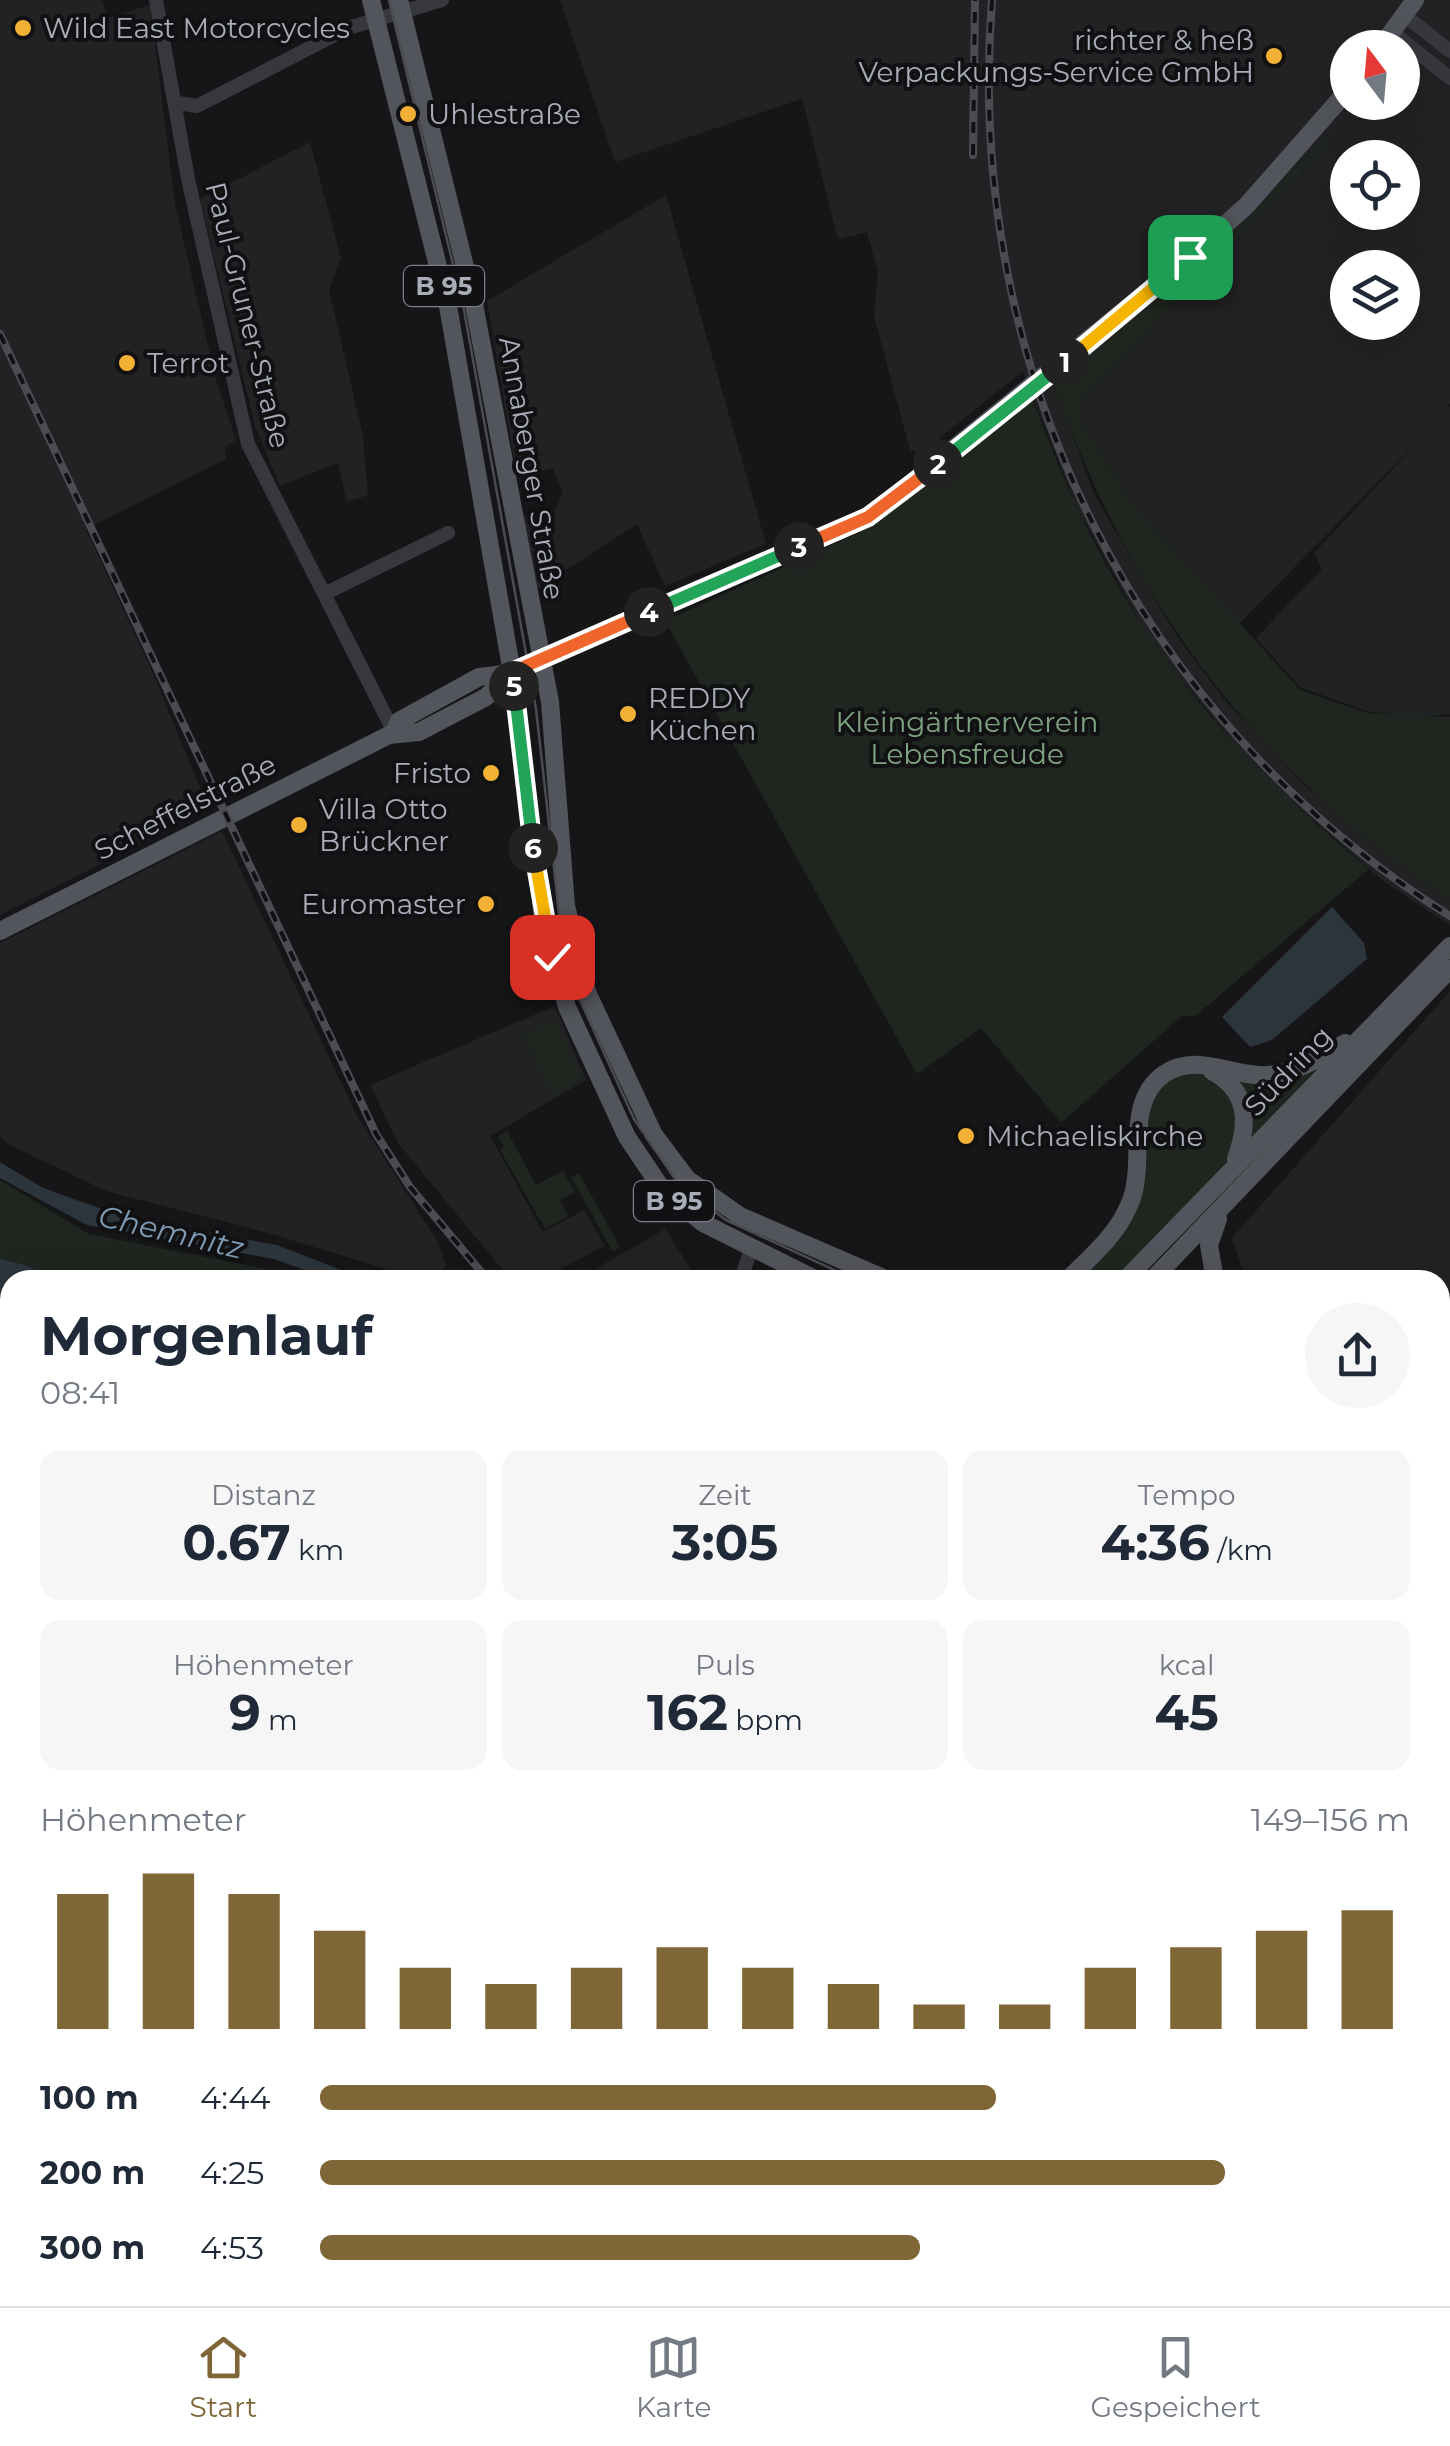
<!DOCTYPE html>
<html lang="de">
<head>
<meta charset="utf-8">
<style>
	body { margin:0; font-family:Montserrat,sans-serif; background:#f6f6f7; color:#1f2937; height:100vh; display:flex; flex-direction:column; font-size:38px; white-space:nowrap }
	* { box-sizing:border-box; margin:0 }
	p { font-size:32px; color:#747a83 }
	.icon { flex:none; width:55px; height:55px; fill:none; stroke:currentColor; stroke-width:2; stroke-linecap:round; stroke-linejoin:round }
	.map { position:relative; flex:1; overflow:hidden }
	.details { position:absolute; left:0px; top:1270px; width:1450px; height:1038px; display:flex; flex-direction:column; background:#fff; border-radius:30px 30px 0 0; box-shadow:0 10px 40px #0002 }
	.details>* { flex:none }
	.needle { width:65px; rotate:344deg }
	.controls { position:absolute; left:1330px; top:30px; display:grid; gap:20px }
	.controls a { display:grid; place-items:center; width:90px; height:90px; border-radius:50%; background:#fff; box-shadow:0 10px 40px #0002; font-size:50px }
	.pin { position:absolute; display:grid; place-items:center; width:85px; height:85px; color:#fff; margin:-42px; border-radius:20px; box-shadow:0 5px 15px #0006 }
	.km { position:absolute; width:50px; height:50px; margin:-25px; border-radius:50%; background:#222; color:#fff; font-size:28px; line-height:50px; text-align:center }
	.round { display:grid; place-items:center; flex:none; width:105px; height:105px; border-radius:52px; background:#f6f6f7 }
	.headline { display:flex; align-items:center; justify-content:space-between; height:170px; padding:0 40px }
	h1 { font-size:55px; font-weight:700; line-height:75px }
	.metrics { display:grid; grid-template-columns:repeat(3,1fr); gap:15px; height:170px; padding:10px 40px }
	.metrics div { display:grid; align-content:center; border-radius:20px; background:#f6f6f7; text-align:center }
	.metrics b { font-size:50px; font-weight:700 }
	.metrics small { font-size:28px; font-weight:400 }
	.metrics p { font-size:28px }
	.chart { height:280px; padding:20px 40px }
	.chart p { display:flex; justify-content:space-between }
	.chart svg { width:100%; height:180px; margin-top:10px; stroke:#7e6636; stroke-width:6 }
	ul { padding:0 40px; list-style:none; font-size:32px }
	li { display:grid; grid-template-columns:160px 120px 1fr; align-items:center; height:75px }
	li i { height:25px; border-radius:12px; background:#7e6636 }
	.tabs { display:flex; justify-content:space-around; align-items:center; height:140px; border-top:2px solid #e0e1e3; background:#fff; font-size:28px; color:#747a83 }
	.tabs a { display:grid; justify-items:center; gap:5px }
	.tabs .on { color:#7e6636 }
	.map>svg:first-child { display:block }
	.built { fill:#222225; fill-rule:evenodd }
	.green { fill:#1e261f }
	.water { fill:#2c353c }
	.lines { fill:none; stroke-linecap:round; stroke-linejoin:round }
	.stream { stroke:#2c353c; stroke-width:4 }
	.minor { stroke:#37383d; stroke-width:14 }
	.major { stroke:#53555c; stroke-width:18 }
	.tram { stroke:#4a4c52; stroke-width:2.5 }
	.rail-casing { stroke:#4a4c52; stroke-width:8 }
	.rail { stroke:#111113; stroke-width:4; stroke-dasharray:11; stroke-linecap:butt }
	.split-1-casing { stroke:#fff; stroke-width:20 }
	.split-2-casing { stroke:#fff; stroke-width:20 }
	.split-3-casing { stroke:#fff; stroke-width:20 }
	.split-4-casing { stroke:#fff; stroke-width:20 }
	.split-5-casing { stroke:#fff; stroke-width:20 }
	.split-6-casing { stroke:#fff; stroke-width:20 }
	.split-7-casing { stroke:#fff; stroke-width:20 }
	.split-1 { stroke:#f5b400; stroke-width:12 }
	.split-2 { stroke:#22a559; stroke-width:12 }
	.split-3 { stroke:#f0652b; stroke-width:12 }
	.split-4 { stroke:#22a559; stroke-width:12 }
	.split-5 { stroke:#f0652b; stroke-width:12 }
	.split-6 { stroke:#22a559; stroke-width:12 }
	.split-7 { stroke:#f5b400; stroke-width:12 }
	.poi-dot { fill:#f2b134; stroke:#111113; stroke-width:4 }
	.labels { text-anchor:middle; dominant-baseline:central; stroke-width:8; stroke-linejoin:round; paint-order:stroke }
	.shield { fill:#111113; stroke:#7b7e86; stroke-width:2.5 }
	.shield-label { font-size:25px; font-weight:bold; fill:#a8adb8 }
	.poi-label { font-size:28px; fill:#a8adb8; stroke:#111113; text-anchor:start }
	.street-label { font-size:28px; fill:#a8adb8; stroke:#111113 }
	.park-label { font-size:28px; fill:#7fa381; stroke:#111113 }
	.water-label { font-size:30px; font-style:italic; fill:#7f9bb3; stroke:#111113 }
</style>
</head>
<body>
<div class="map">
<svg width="1450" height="2306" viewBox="0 0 1450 2306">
	<rect width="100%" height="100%" fill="#161618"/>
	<path class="built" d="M0,0h102l6,18 42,-13 25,199 41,176 20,60 -11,7 1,12 -140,70 65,140 58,140 -209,106z
		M560,0h890v404h-5l5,3v307l-36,3 -48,-6 -66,-24 -44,-49 66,-69 -8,-16 114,-122 -190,194 -101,-115 -58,-92 1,-15 19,-21 234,-242 -5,-5 -91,96 -183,155 41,110 81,139 47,63 80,86 147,115v26l-67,-44 -124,-109 -104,-123 -79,-143 -53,-135 -102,82 -11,-3 -36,-134 4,-44 -11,-40 -29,7 -36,-140 -187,63zM1348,48h54v54h-54zM1348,158h54v54h-54zM1348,268h54v54h-54z
		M310,142l31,116 -12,32 34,146 5,59 -21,7 -9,-39 -58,23 -25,-60 -55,-227z
		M666,195l100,349 -101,42 -28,-62 -100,65 -13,-73 31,-6 8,-17 -10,-25 -36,9 -30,-176z
		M222,831l134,283 82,128 8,23 -9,13 -19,1 -149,-46 -163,-42 -98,-47 -8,-8v-193z
		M1450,991v389l-10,-4v-96h-194l-14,-42z
		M555,1006l31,74 -96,56 53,96 41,-22 21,36 -66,34h-28l-113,-137 -28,-58z
		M665,1229l33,51h-122z
		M1440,1417l10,4v92l-10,-4z
		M1450,1641v374l-10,-4v-363z
		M1440,2032l10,5v269h-142v-8h132z
		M868,2298h300l-11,8h-285z"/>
	<path class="green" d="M1328,135l5,5 -234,242 -19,21 -1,15 58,92 163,180 67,23 83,4v182c-193,-127 -318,-296 -396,-513l183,-155z
		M1032,397c74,207 169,333 337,472l-175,148 -11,-2 -122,108 -80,-95 -64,46 -252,-453 196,-89z
		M556,1020l26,60 -29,15 -30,-61z
		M1367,1030l-242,250h-57l52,-56 20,-111 28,-42 98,5z
		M507,1131l29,54 27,-14 12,21 -15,8 8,16 -23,13 -45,-79 4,-3 -6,-11z
		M579,1173l41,74 -7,5 -42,-75z
		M0,1180l89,54 232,46h-267l-28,-15 -26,-6z
		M0,1535l10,1v348l-10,-2z
		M0,1944h10v82l-10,-4z
		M0,2042l10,3v86h-10z
		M0,2186l10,14v72l-10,-3z
		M317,2298h137l-12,8h-131z
		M590,2298h123l-3,8h-121z
		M739,2298h129l4,8h-137z"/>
	<path class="water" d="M1332,907l32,36 3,16 -95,81 -22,7 -28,-30z
		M0,1162l43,26 90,32 144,25 90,35h-35l-58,-21 -187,-34 -87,-47z
		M0,1259l26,6 28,15h-44v256l-10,-1z"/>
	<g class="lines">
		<path class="stream" d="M472,2306l7,-8"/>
		<path class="minor" d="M156,0l32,179 60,265 146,288
			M1404,15l46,36
			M1392,32l58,46
			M178,103l19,3 151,-78 94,-28
			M324,594l124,-61
			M741,1280l10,-32
			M1440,1469l10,-21
			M1440,1635l10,-9
			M0,2036l10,4
			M10,2298l13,8
			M88,2306l14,-8
			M245,2306l8,-8
			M454,2306l12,-8
			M1302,2306l1,-8"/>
		<path class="major" d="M371,0l77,306 63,361 32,251 24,89 60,130 35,52 41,34 114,57
			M399,0l74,299 77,403 16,204 21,86 67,143 33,44 53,37 148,64
			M1380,48l35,-48
			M394,732l5,-11 80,-44 33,-4 357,-156 321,-260 57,-52 101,-115
			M0,931l389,-196 30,-3 67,-35 26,-24
			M1212,1071c37,20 37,52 24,88
			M1067,1280c24,-23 51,-46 63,-77 17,-40 -7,-100 34,-129 34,-23 68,4 104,1 29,-2 53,-18 77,-32
			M1125,1280l325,-334
			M1152,1280l298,-311
			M1215,1280l-6,-35 9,-26
			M1440,1399l10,4
			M1440,1522l10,4
			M1440,1563l10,4
			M0,1894l10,2
			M0,1913l10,1
			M567,2306l1,-8"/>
		<path class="tram" d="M389,0l75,310 72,399 25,221 19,70 54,119 46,67 46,34 130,60
			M1440,1543l10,5
			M0,1931l10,1"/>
		<defs>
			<path id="rail" d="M992,0c-29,370 144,718 458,916
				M973,155l2,-155
				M0,334l376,800 34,53 78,93
				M1440,2024l10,4"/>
		</defs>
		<use href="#rail" class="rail-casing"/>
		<use href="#rail" class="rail"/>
	</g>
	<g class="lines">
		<defs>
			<path id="split-1" d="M1065,362l125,-105"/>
			<path id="split-2" d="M938,464l127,-102"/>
			<path id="split-3" d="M799,547l69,-30 70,-53"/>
			<path id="split-4" d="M649,612l150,-65"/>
			<path id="split-5" d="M514,686l-2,-14 137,-60"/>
			<path id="split-6" d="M514,686l19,162"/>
			<path id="split-7" d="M533,848l19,109"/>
		</defs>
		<use href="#split-1" class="split-1-casing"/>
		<use href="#split-2" class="split-2-casing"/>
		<use href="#split-3" class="split-3-casing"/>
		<use href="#split-4" class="split-4-casing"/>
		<use href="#split-5" class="split-5-casing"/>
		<use href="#split-6" class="split-6-casing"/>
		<use href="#split-7" class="split-7-casing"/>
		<use href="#split-1" class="split-1"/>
		<use href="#split-2" class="split-2"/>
		<use href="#split-3" class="split-3"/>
		<use href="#split-4" class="split-4"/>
		<use href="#split-5" class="split-5"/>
		<use href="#split-6" class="split-6"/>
		<use href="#split-7" class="split-7"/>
	</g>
	<g class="poi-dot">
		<circle cx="23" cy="28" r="10"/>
		<circle cx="1274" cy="56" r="10"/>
		<circle cx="408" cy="114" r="10"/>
		<circle cx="127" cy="363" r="10"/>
		<circle cx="628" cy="714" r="10"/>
		<circle cx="491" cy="773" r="10"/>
		<circle cx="299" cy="825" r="10"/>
		<circle cx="486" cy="904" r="10"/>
		<circle cx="966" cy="1136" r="10"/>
	</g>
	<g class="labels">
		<g class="shield">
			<rect x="404" y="266" width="80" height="40" rx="8"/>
			<rect x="634" y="1181" width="80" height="40" rx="8"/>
		</g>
		<g class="shield-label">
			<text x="444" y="286">B 95</text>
			<text x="674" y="1201">B 95</text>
		</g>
		<g class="poi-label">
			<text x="43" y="28">Wild East Motorcycles</text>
			<text x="1254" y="40" text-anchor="end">richter &amp; heß<tspan x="1254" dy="32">Verpackungs-Service GmbH</tspan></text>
			<text x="428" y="114">Uhlestraße</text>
			<text x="147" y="363">Terrot</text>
			<text x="648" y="698">REDDY<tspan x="648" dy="32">Küchen</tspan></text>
			<text x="471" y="773" text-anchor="end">Fristo</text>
			<text x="319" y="809">Villa Otto<tspan x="319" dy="32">Brückner</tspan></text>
			<text x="466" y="904" text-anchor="end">Euromaster</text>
			<text x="986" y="1136">Michaeliskirche</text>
		</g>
		<g class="street-label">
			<text transform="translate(248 315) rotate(76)">Paul-Gruner-Straße</text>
			<text transform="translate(532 468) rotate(80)">Annaberger Straße</text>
			<text transform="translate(185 807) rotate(-27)">Scheffelstraße</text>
			<text transform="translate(1288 1071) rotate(-46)">Südring</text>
		</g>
		<g class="park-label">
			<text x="967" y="722">Kleingärtnerverein<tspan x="967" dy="32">Lebensfreude</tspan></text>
		</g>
		<g class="water-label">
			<text transform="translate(171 1232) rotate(13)">Chemnitz</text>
		</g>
	</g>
</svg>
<div class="controls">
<a><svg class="needle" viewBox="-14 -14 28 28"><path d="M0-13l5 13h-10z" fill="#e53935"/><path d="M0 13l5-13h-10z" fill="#747a83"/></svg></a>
<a><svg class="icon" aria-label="locate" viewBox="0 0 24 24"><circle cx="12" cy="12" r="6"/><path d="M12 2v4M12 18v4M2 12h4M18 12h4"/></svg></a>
<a><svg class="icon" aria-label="layers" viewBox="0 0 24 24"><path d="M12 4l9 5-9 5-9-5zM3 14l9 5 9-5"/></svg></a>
</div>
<div class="pin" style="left:1190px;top:257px;background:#1e9e55"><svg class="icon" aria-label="arrive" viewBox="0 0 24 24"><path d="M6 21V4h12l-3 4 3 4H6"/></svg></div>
<div class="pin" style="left:552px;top:957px;background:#d93025"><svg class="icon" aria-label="check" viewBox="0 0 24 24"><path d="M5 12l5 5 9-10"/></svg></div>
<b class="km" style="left:1065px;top:362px">1</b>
<b class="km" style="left:938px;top:464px">2</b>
<b class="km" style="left:799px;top:547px">3</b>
<b class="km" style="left:649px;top:612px">4</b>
<b class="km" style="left:514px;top:686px">5</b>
<b class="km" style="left:533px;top:848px">6</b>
<section class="details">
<div class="headline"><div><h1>Morgenlauf</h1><p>08:41</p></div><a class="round"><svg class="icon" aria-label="share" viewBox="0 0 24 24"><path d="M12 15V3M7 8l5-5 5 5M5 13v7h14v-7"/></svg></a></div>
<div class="metrics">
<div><p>Distanz</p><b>0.67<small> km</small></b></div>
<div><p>Zeit</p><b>3:05</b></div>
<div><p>Tempo</p><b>4:36<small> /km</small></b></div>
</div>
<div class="metrics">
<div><p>Höhenmeter</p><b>9<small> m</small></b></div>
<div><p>Puls</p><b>162<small> bpm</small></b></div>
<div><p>kcal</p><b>45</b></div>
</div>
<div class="chart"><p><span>Höhenmeter</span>149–156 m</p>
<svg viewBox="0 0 160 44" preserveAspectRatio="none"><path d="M5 44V11M15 44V6M25 44V11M35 44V20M45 44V29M55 44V33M65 44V29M75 44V24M85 44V29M95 44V33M105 44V38M115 44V38M125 44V29M135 44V24M145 44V20M155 44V15"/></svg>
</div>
<ul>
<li><b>100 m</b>4:44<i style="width:62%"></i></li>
<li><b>200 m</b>4:25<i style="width:83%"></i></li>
<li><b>300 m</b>4:53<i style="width:55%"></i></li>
</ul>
</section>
</div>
<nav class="tabs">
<a class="on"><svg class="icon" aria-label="home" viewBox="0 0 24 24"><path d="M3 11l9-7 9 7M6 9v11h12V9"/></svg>Start</a>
<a><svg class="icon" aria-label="map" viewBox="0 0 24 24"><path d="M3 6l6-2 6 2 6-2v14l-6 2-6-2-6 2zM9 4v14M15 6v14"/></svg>Karte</a>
<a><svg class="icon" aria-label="saved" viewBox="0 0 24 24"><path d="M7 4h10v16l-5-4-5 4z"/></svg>Gespeichert</a>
</nav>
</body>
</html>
